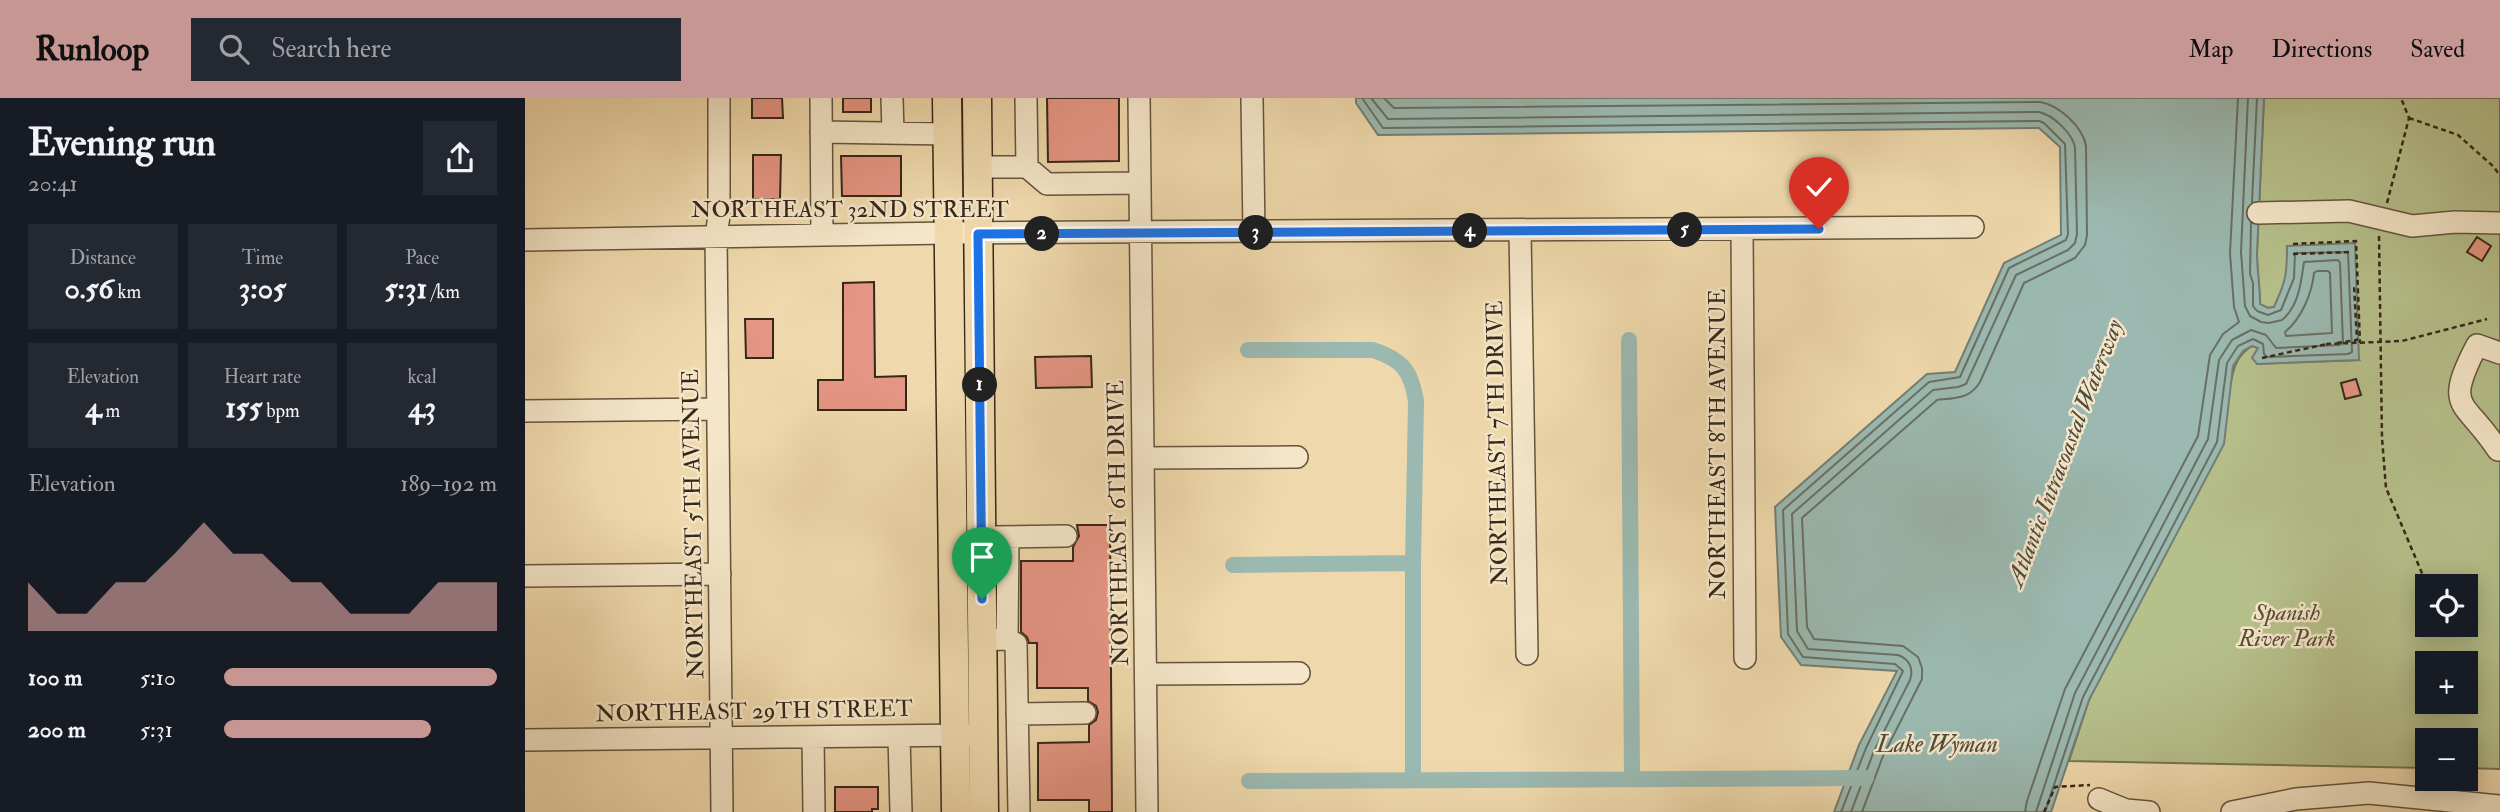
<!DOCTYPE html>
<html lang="en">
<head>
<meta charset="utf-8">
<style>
	body { margin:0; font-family:"IM FELL Double Pica",serif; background:#242831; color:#f1f3f6; height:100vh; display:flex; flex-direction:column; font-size:26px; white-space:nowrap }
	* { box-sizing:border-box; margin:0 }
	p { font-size:23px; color:#9ea1a6 }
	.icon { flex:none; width:38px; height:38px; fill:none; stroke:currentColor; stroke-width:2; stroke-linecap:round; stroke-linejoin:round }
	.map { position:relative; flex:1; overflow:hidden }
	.panel { display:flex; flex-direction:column; background:#171b24; width:525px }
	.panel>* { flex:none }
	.fabs { position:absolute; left:1890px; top:476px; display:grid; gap:14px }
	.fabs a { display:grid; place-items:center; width:63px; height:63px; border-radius:0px; background:#171b24; box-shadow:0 4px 18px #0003; font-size:35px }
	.pin { position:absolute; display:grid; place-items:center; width:60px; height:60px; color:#fff; margin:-72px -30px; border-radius:50% 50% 50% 0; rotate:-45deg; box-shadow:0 0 7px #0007 }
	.pin .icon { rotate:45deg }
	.km { position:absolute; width:35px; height:35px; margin:-18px; border-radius:50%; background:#222; color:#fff; font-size:19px; line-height:35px; text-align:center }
	.round { display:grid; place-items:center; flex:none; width:74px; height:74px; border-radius:0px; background:#242831 }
	.headline { display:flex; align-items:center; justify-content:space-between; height:119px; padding:0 28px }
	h1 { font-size:38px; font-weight:800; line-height:52px }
	.stats { display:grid; grid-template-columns:repeat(3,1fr); gap:10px; height:119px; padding:7px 28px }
	.stats div { display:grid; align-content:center; border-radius:0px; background:#242831; text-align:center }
	.stats b { font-size:30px; font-weight:800 }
	.stats small { font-size:19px; font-weight:400 }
	.stats p { font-size:19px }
	.chart { height:196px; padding:14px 28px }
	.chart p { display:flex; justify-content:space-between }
	.chart svg { width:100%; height:126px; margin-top:7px; fill:#c59692; opacity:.7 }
	ul { padding:0 28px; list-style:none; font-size:23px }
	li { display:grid; grid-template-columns:112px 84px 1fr; align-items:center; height:52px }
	li i { height:18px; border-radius:9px; background:#c59692 }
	header { display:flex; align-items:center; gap:42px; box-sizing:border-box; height:98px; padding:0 35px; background:#c59692; color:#111 }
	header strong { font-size:33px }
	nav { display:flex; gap:38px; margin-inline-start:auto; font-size:24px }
	.search { width:490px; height:63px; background:#242831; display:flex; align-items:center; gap:18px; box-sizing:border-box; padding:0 24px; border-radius:0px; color:#9ea1a6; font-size:26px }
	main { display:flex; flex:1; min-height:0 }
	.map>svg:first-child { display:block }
	.green { fill:#b6c08b; stroke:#767452; stroke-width:2; fill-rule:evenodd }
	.water { fill:#9bb9b1; stroke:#737f74; stroke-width:2 }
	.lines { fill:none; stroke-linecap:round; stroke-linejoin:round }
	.shore { stroke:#687064; stroke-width:2 }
	.canal { stroke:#9bb9b1; stroke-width:16 }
	.building { fill:#e59583; stroke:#362718; stroke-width:2 }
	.minor-casing { stroke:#64543d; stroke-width:24 }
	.major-casing { stroke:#362718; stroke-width:31 }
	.path { stroke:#362718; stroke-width:2.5; stroke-dasharray:5 3.5; stroke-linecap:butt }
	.minor { stroke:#f5e6c9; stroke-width:21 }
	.major { stroke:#efd9ac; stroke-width:28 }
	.route-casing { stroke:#fff; stroke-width:14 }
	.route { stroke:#1a73e8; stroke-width:9 }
	.labels { text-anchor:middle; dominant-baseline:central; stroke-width:5; stroke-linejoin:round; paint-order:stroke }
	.street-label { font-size:23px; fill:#362718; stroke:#f5e6c9 }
	.park-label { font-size:23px; font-style:italic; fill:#564d35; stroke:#f5e6c9 }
	.water-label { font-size:24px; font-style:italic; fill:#4f4c3e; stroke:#f5e6c9 }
</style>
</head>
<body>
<header>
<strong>Runloop</strong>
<div class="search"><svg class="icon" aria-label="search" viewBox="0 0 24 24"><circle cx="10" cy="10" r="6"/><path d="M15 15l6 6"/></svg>Search here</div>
<nav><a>Map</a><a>Directions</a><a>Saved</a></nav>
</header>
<main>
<section class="panel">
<div class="headline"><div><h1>Evening run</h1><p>20:41</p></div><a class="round"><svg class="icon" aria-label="share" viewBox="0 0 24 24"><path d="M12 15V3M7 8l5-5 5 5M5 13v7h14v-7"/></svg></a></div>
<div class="stats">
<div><p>Distance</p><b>0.56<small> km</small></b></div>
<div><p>Time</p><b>3:05</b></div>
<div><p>Pace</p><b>5:31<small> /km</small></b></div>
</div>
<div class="stats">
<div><p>Elevation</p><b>4<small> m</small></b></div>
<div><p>Heart rate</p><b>155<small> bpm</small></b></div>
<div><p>kcal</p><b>43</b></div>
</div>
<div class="chart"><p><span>Elevation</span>189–192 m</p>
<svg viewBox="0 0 160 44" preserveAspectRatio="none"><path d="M0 44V27L10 38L20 38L30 27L40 27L50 17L60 6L70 17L80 17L90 27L100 27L110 38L120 38L130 38L140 27L150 27L160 27V44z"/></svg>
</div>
<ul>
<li><b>100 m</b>5:10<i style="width:100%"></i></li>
<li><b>200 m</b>5:31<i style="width:76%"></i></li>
</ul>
</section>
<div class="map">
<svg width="1975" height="714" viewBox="0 0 1975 714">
	<rect width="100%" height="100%" fill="#efd9ac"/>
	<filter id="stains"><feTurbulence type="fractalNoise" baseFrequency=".00286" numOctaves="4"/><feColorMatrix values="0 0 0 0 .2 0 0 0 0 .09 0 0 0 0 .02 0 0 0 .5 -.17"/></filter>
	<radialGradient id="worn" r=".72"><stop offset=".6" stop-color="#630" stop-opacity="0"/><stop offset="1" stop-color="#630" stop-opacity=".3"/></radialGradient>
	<path class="green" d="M1739,0h236v671l-34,-1v-28h-39v28l-358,-7 20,-61 141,-313c3,-18 6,-31 22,-41l6,2 -1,16 102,-4 -71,-84 -14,31 -6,1 -8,-3c0,-19 -3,-34 -3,-52zM1902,488h39v39h-39zM1902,565h39v39h-39z"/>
	<path class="water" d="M831,0h908l-7,155c0,18 3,33 3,51l8,4 6,-1c12,-26 13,-33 13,-61l68,-3 4,117 -102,4 -5,-6 6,-10 -6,-2 -9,5 -10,15 -9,78 -135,256 -38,112h-217l25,-67 38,-74 -96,-6 -20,-28 -6,-130 152,-133 28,-2 49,-109 57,-28 -1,-88 -21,-19 -661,7 -22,-32z"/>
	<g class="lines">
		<path class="shore" d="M837,0l21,30 656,-7 5,2 21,21 3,90 -2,6 -57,28 -49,109 -31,5 -146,128 5,124 15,23 92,7 8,7 -37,77 -25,64
			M846,0l17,21 651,-7c14,3 33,21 36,35l2,87 -2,9 -7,7 -52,25 -50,109 -8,3 -25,3 -141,124 5,117 11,18 90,6c11,4 16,13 12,25l-36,71 -23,61
			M859,0l10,10 646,-6c19,3 43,25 46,44l1,89 -2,10 -10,13 -51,25 -44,99c-10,17 -25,16 -43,18l-135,118 5,109 7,12 89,7 15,11 4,11v11l-39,77 -21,56
			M1727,104l5,-104
			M1792,173h11l2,2 2,60 -46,3 -1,-4c16,-13 27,-38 29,-59z
			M1500,714l2,-11 38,-112 133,-253 12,-81 13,-21 16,-12 -5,-15 -4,-54 8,-155
			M1511,714l39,-119 133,-254 11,-79 13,-20 19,-10 15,5 10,13 64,-3 3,-2 -3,-80 -2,-3 -34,2c-3,20 -5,44 -22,58l-13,3 -8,-1 -11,-6 -5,-10 -4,-54 7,-154
			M1520,714l38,-115 134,-255 10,-79 11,-17 15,-7 10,5 1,10 3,3 81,-3 4,-2 -4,-100 -53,1 -1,25 -13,32 -13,5 -11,-4 -4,-5v-23l-3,-9 1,-51"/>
		<path class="canal" d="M1104,242l3,438
			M723,252h125c30,10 38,21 43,51l-3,162v216
			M708,467l180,-2
			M724,683l617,-3"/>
	</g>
	<path class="building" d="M227,0h30l1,20h-31z
		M318,0h28v14h-28z
		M522,0h72v63l-71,1z
		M228,57h28l-1,44h-27z
		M316,58h60v40h-59z
		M1952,139l14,9 -9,15 -15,-9z
		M349,184l1,95 31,-1v34h-88v-30h25v-97z
		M220,221h28v39h-27z
		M566,258l1,31 -56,1 -1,-31z
		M1831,281l5,16 -16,4 -4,-16z
		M552,427h33l2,287h-23v-12h-51v-57l51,-1v-17l7,-5 2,-8 -2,-6 -8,-5v-13h-51v-45h-8l-2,-6 -6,-5v-71h52v-14l6,-11z
		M310,689h43v22h-6v3h-37z"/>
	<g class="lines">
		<defs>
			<path id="minor" d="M194,0v118l-3,20 6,576
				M296,0l1,137
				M367,0l1,35
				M501,0l1,69
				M614,0l8,714
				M727,0l2,135
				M296,34l127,2
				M453,69h49l20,17 93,-1
				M1733,115l91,-2 63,15 43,-4 45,1
				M1217,131l3,429
				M995,133l7,423
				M0,142l424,-7 1024,-6
				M0,313l193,-2
				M1973,352c-34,-52 -55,-39 -21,-105l23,8
				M618,360l154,-1
				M469,439l72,-1
				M0,478l195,-2
				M482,541l1,-102
				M457,542l25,-1 9,5 3,168
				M621,576l153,-1
				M492,616l68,-1
				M374,638l2,76
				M288,639l1,75
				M0,642l442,-5
				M1574,701l27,11 23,2
				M1707,714l64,-13 73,-6 131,13"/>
			<path id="major" d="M422,0l9,714
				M452,0l7,714"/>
		</defs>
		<use href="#minor" class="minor-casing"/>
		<use href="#major" class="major-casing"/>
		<path class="path" d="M1884,20l49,17 36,32 6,9
			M1862,105l22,-85 -8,-20
			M1854,138l3,202 4,50 41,97 -3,36
			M1768,146l63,-3 4,102
			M1768,156l59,-2
			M1812,245l20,-3 -3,-55
			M1801,246l76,-3 85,-22
			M1737,260l65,-14
			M1519,714l11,-25 35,-2"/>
		<use href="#minor" class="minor"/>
		<use href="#major" class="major"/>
	</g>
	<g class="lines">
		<defs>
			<path id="route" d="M457,501l-4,-365 841,-5"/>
		</defs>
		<use href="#route" class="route-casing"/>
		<use href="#route" class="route"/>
	</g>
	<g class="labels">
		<g class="street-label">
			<text x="325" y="111">NORTHEAST 32ND STREET</text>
			<text transform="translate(972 345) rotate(-91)">NORTHEAST 7TH DRIVE</text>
			<text transform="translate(1192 346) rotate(-90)">NORTHEAST 8TH AVENUE</text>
			<text transform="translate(593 425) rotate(-91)">NORTHEAST 6TH DRIVE</text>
			<text transform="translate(168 426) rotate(-91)">NORTHEAST 5TH AVENUE</text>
			<text transform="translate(229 613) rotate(-1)">NORTHEAST 29TH STREET</text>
		</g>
		<g class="park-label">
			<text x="1762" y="514">Spanish<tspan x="1762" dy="26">River Park</tspan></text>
		</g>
		<g class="water-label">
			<text transform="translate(1540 355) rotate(-69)">Atlantic Intracoastal Waterway</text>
			<text x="1412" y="646">Lake Wyman</text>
		</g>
	</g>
	<rect width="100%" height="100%" filter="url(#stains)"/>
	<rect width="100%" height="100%" fill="url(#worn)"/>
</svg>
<div class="fabs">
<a><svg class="icon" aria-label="locate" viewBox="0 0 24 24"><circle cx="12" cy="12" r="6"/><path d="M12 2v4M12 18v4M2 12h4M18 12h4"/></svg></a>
<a>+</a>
<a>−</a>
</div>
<div class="pin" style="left:457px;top:501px;background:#1e9e55"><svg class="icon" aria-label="arrive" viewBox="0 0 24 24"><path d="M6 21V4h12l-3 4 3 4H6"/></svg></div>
<div class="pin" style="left:1294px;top:131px;background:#d93025"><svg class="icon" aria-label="check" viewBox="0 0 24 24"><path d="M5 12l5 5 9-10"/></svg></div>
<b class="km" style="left:455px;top:287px">1</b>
<b class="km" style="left:517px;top:136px">2</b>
<b class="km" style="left:731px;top:135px">3</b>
<b class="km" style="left:945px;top:133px">4</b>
<b class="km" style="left:1160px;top:132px">5</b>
</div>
</main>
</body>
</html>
